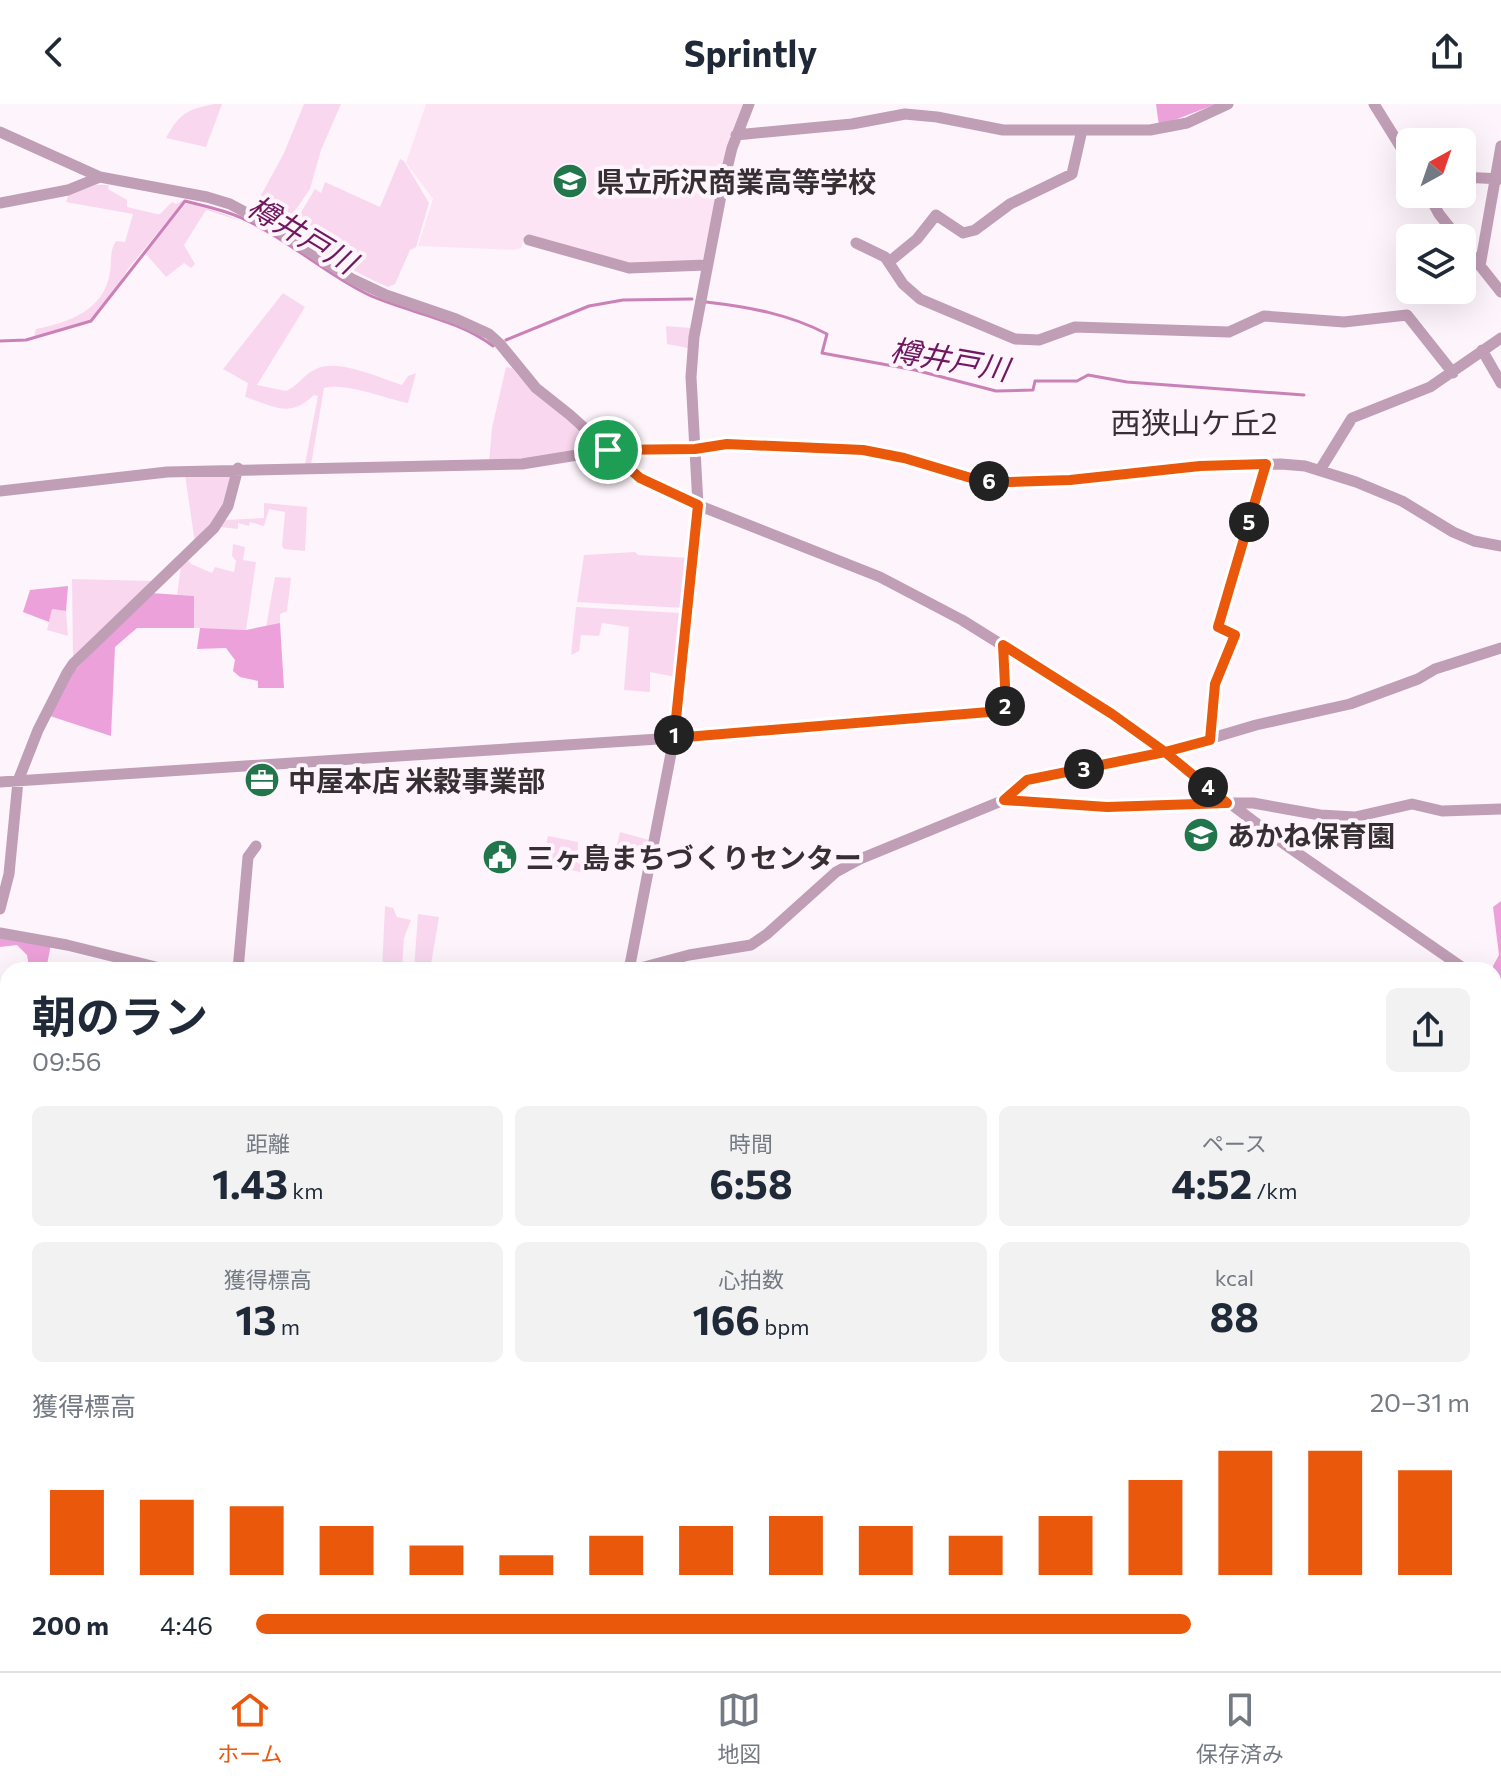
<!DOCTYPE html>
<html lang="ja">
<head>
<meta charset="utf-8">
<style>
	body { margin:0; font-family:Commissioner,"Noto Sans JP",sans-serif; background:#f2f2f3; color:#1f2937; height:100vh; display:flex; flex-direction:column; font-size:30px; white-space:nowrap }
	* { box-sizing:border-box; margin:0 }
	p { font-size:26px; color:#747a83 }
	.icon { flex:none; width:44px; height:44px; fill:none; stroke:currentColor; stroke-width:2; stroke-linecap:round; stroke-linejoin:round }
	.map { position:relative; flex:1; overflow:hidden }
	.side { position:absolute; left:0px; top:858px; width:1502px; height:710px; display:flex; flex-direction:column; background:#fff; border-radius:24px 24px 0 0; box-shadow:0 8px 32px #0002 }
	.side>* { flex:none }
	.needle { width:52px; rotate:40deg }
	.buttons { position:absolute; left:1396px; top:24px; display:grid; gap:16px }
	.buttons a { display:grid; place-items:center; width:80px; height:80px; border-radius:12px; background:#fff; box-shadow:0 8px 32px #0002; font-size:40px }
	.pin { position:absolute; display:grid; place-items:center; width:68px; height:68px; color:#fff; margin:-34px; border:4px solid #fff; border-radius:50%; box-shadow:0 2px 8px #0007 }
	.km { position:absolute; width:40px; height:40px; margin:-20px; border-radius:50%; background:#222; color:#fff; font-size:22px; line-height:40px; text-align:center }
	.round { display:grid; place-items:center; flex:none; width:84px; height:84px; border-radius:12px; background:#f2f2f3 }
	.headline { display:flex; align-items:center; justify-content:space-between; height:136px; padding:0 32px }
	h1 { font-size:44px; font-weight:700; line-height:60px }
	.figures { display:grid; grid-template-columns:repeat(3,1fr); gap:12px; height:136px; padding:8px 32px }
	.figures div { display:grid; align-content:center; border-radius:12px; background:#f2f2f3; text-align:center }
	.figures b { font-size:40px; font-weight:700 }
	.figures small { font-size:22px; font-weight:400 }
	.figures p { font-size:22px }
	.chart { height:224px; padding:16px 32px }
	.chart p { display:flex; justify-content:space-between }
	.chart svg { width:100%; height:144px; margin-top:8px; stroke:#ea580c; stroke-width:6 }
	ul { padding:0 32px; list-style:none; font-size:26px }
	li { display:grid; grid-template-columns:128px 96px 1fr; align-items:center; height:60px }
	li i { height:20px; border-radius:10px; background:#ea580c }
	header { display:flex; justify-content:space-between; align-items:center; height:104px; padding:0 32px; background:#fff; font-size:36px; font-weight:700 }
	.tab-bar { display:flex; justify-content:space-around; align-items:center; height:112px; border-top:2px solid #e0e1e3; background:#fff; font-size:22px; color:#747a83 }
	.tab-bar a { display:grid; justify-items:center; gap:4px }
	.tab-bar .active { color:#ea580c }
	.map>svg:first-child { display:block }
	.built { fill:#fce4f5 }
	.green { fill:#f9d8ef }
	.forest { fill:#eda1da }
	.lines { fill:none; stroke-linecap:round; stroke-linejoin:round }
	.stream { stroke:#ca81b8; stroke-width:3 }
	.street { stroke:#c09eb6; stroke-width:11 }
	.secondary { stroke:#a37296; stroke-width:16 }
	.route-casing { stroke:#fff; stroke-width:16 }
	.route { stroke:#ea580c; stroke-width:10 }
	.labels { text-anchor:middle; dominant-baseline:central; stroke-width:8; stroke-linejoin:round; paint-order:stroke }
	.poi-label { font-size:28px; font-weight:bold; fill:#363034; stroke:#fef4fb; text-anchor:start }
	.water-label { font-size:30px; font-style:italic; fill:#6f1860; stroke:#fef4fb }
	.neighbourhood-label { font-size:30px; fill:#363034; stroke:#fef4fb }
</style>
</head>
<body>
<header><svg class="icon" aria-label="back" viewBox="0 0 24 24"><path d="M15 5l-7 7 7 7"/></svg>Sprintly<svg class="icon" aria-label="share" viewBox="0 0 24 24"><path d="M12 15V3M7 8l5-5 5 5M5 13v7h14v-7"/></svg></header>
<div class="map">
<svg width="1501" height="1567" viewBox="0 0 1501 1567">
	<rect width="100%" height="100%" fill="#fef4fb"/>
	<path class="built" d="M426,0h317l-20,57 -20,97 -5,4 -73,1 -100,-28 -4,13 -7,2 -96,-4 15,-47 -27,-36z
		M8,1349v183l-8,27v-209z"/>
	<path class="green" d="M214,0h8l-16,43 -40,-9c14,-25 20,-28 48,-34z
		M304,0h37l-20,46 -11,39 -27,39 -31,-16 32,-59z
		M400,55l4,2 25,42 -13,44 -6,3 -15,34 -7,3c-36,-16 -66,-34 -97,-58l24,-40 6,4 4,-11 55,25z
		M96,81h13l-1,4 19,11v7l30,7h3l12,-12 4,2 9,-5 -57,70 -10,17 -28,34 -56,16 2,-7c33,-7 68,-18 74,-57 2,-12 -1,-20 6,-31l9,1 8,-28 -67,-12 3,-9z
		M186,99c35,8 63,20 94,38l-36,-19 -38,-12 -22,35 11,19 -4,4 -7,-5 -18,14 -21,-24z
		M283,189l22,14 -48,78 29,6c12,-5 18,-17 30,-22 21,-11 64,9 86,16l6,-9 8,-3 -8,30c-22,-4 -62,-21 -84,-15l-13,77 -6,-1 13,-68 -4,-1c-25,24 -40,11 -69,2l3,-14 -25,-14z
		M666,222l25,2 -3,20 -21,-4z
		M506,263l6,1c23,30 56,49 83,75v4l-62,12 -44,3 3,-34z
		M230,370l2,3 -11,39 -26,27 -10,-68z
		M264,399l43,4 -2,44 -21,-2 -2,-3 3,-34 -16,-3 -5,17 -14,-4 -1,4 -11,-3v6l-18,-2 5,-7 39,-2z
		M233,440l12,3 -2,13 13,2 -10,68 -52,-2v-32l-17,-1 4,-29 6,-7 4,5 21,9 3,-6 19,5 2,-11 -4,-5z
		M635,448l3,3 52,3 -6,50 -107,-6 7,-47z
		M275,473l16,1 -4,33 -7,3v9l-14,4z
		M72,475l82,2 -77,77 -4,-2z
		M576,503l104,6 3,2 -7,62 -26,-5v20l-26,-2 5,-63 -27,-4 -3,13 -18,-1 -2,16 -8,4z
		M52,505l14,2 2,25 -21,-6z
		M620,728l29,8 -3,16 -30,-7z
		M548,732l30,6 -1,21 10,2 -2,8 -43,-9z
		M385,802l8,2 4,9 14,3 -7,18 -2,32h-20z
		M418,810l21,3 -9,53h-16z"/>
	<path class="forest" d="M1156,0h60l-57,22z
		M68,482l-2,25 -14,-2 -3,13 -26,-10 7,-22z
		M151,489l43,3v32h-57l-22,19 -4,89 -61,-20 16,-37z
		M280,519l4,65h-26v-7l-18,-4 -7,-6 2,-11 -9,-12 -29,1 3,-21 46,2z
		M1501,797v87l-7,-6 -1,-16 6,-11 -6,-48z
		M0,832l51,8 -5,26 -17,-4 -2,-11 -10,-10 -17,2z"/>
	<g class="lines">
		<path class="stream" d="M706,198c43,5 83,12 121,32l-5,19 93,17 81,21 37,-1 2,-9h42l11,-6 39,7 177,13
			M506,236l83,-34 34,-6 69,-1
			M0,237l26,-1 65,-19 94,-120c24,6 47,11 69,23 41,21 73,51 115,71 40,18 88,24 124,51"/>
		<path class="street" d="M1374,0l36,58
			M0,28l100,45 107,20 23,7 43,23 79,52 34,16 70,24 33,15 11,10 36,44 34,27 70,63 40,20 200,79 82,43 150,94 165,125 189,131
			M736,31l116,-11 53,-10 32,3 66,13h147l37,-7 41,-19
			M1462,73l39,2
			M1428,90l11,20 19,24
			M0,99l68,-13 32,-13
			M529,136l100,28 77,-3
			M856,139l29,14 18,27 17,15 95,40 24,1 36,-13 154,5 35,-16 80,6 63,-7 46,58
			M1462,139l39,49
			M889,158l28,-23 19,-24 27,18 12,-3 35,-26 62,-30 10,-44
			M1480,162l21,-120
			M1482,246l19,33
			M1320,366l32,-52 78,-31 71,-49
			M0,387l167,-19 355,-8 86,-14 87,-1 32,-5 153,9 91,25 38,4 61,-2 130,-14 81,-2 24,2 51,16 46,19 51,31 21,9 27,5
			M1210,636l5,-56 20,-49 -17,-8 48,-163
			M0,678l674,-44 327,-27 5,-6 -3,-60
			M1004,696l103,7 61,-4h85l67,12 35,2 57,-13 30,7 59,-2
			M0,805l9,-35 9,-93 20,-51 29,-57 6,-9 141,-136 14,-22 10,-38
			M0,829l67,12 101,25
			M238,866l10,-113 8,-11
			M629,866l45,-232 7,-65 17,-168 -7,-128 3,-40 29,-152 9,-37 17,-44
			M633,866l56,-15 62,-10 16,-11 69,-62 24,-13 144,-59 23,-20 138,-28 91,-27 94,-21 68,-25 17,-10 66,-21
			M1494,886l7,5
			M0,1011l8,1
			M1494,1287h7
			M153,1567l46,-5 117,-1 20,6
			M958,1567l2,-7
			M1134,1567l2,-7
			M1479,1567l22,-10"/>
		<path class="secondary" d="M1494,1039l7,-1
			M0,1341l8,-2
			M411,1567l3,-7"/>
	</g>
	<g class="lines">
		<defs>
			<path id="route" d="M608,346l32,28 58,27 -24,233 327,-27 4,-1 1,-5 -3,-60 109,69 53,38 -138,28 -23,20 103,7 120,-4 -62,-51 45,-12 5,-56 20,-49 -17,-8 48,-163 -66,2 -130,14 -61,2 -38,-4 -67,-20 -41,-8 -136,-6 -32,5 -87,1"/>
		</defs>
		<use href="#route" class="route-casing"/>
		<use href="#route" class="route"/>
	</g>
	<defs>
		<symbol id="school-disc" viewBox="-11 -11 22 22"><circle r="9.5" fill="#21774b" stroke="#fef4fb"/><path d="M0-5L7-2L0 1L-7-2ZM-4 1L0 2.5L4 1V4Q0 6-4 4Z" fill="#fff"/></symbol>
		<symbol id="office-disc" viewBox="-11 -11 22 22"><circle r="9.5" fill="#21774b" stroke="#fef4fb"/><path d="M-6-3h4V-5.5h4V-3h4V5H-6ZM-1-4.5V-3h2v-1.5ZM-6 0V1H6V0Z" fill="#fff"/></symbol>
		<symbol id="civic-disc" viewBox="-11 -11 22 22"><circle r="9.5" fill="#21774b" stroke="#fef4fb"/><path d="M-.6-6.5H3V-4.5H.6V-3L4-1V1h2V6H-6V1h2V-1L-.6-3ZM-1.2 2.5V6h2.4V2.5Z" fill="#fff"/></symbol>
	</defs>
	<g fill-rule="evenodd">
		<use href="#school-disc" x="550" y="57" width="40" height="40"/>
		<use href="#office-disc" x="242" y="656" width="40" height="40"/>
		<use href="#school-disc" x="1181" y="711" width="40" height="40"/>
		<use href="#civic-disc" x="480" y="733" width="40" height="40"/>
	</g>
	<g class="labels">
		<g class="poi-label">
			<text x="596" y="77">県立所沢商業高等学校</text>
			<text x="288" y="676">中屋本店 米穀事業部</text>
			<text x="1227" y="731">あかね保育園</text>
			<text x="526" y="753">三ヶ島まちづくりセンター</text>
		</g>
		<g class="water-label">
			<text transform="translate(303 129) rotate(31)">樽井戸川</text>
			<text transform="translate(950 254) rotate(10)">樽井戸川</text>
		</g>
		<g class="neighbourhood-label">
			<text x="1194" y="317">西狭山ケ丘2</text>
		</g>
	</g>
</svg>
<div class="buttons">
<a><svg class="needle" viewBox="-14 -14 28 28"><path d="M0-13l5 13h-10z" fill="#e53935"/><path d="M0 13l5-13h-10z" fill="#747a83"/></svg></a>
<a><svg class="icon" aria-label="layers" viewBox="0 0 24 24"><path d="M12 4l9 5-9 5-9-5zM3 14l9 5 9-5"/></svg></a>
</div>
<div class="pin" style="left:608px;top:346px;background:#1e9e55"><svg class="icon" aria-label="arrive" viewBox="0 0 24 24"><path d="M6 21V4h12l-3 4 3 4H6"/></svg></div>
<b class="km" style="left:674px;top:631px">1</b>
<b class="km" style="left:1005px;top:602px">2</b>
<b class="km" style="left:1084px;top:665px">3</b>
<b class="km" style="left:1208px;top:683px">4</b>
<b class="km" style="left:1249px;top:418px">5</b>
<b class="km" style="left:989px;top:377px">6</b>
<section class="side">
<div class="headline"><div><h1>朝のラン</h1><p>09:56</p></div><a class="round"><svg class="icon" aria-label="share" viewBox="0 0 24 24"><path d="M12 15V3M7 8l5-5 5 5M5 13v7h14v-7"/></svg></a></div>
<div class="figures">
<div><p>距離</p><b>1.43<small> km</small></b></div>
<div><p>時間</p><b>6:58</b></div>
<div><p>ペース</p><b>4:52<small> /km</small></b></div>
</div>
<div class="figures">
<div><p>獲得標高</p><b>13<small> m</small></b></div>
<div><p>心拍数</p><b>166<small> bpm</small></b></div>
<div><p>kcal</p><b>88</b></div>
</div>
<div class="chart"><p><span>獲得標高</span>20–31 m</p>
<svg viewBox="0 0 160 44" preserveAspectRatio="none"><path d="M5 44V18M15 44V21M25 44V23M35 44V29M45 44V35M55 44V38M65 44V32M75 44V29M85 44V26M95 44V29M105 44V32M115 44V26M125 44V15M135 44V6M145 44V6M155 44V12"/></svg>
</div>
<ul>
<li><b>200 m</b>4:46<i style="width:77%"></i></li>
</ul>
</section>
</div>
<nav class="tab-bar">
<a class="active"><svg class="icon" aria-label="home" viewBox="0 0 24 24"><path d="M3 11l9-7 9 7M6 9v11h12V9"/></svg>ホーム</a>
<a><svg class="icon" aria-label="map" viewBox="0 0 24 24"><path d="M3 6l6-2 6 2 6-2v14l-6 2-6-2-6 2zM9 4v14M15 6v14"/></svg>地図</a>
<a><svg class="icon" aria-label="saved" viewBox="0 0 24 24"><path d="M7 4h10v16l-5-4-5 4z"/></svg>保存済み</a>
</nav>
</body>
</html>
